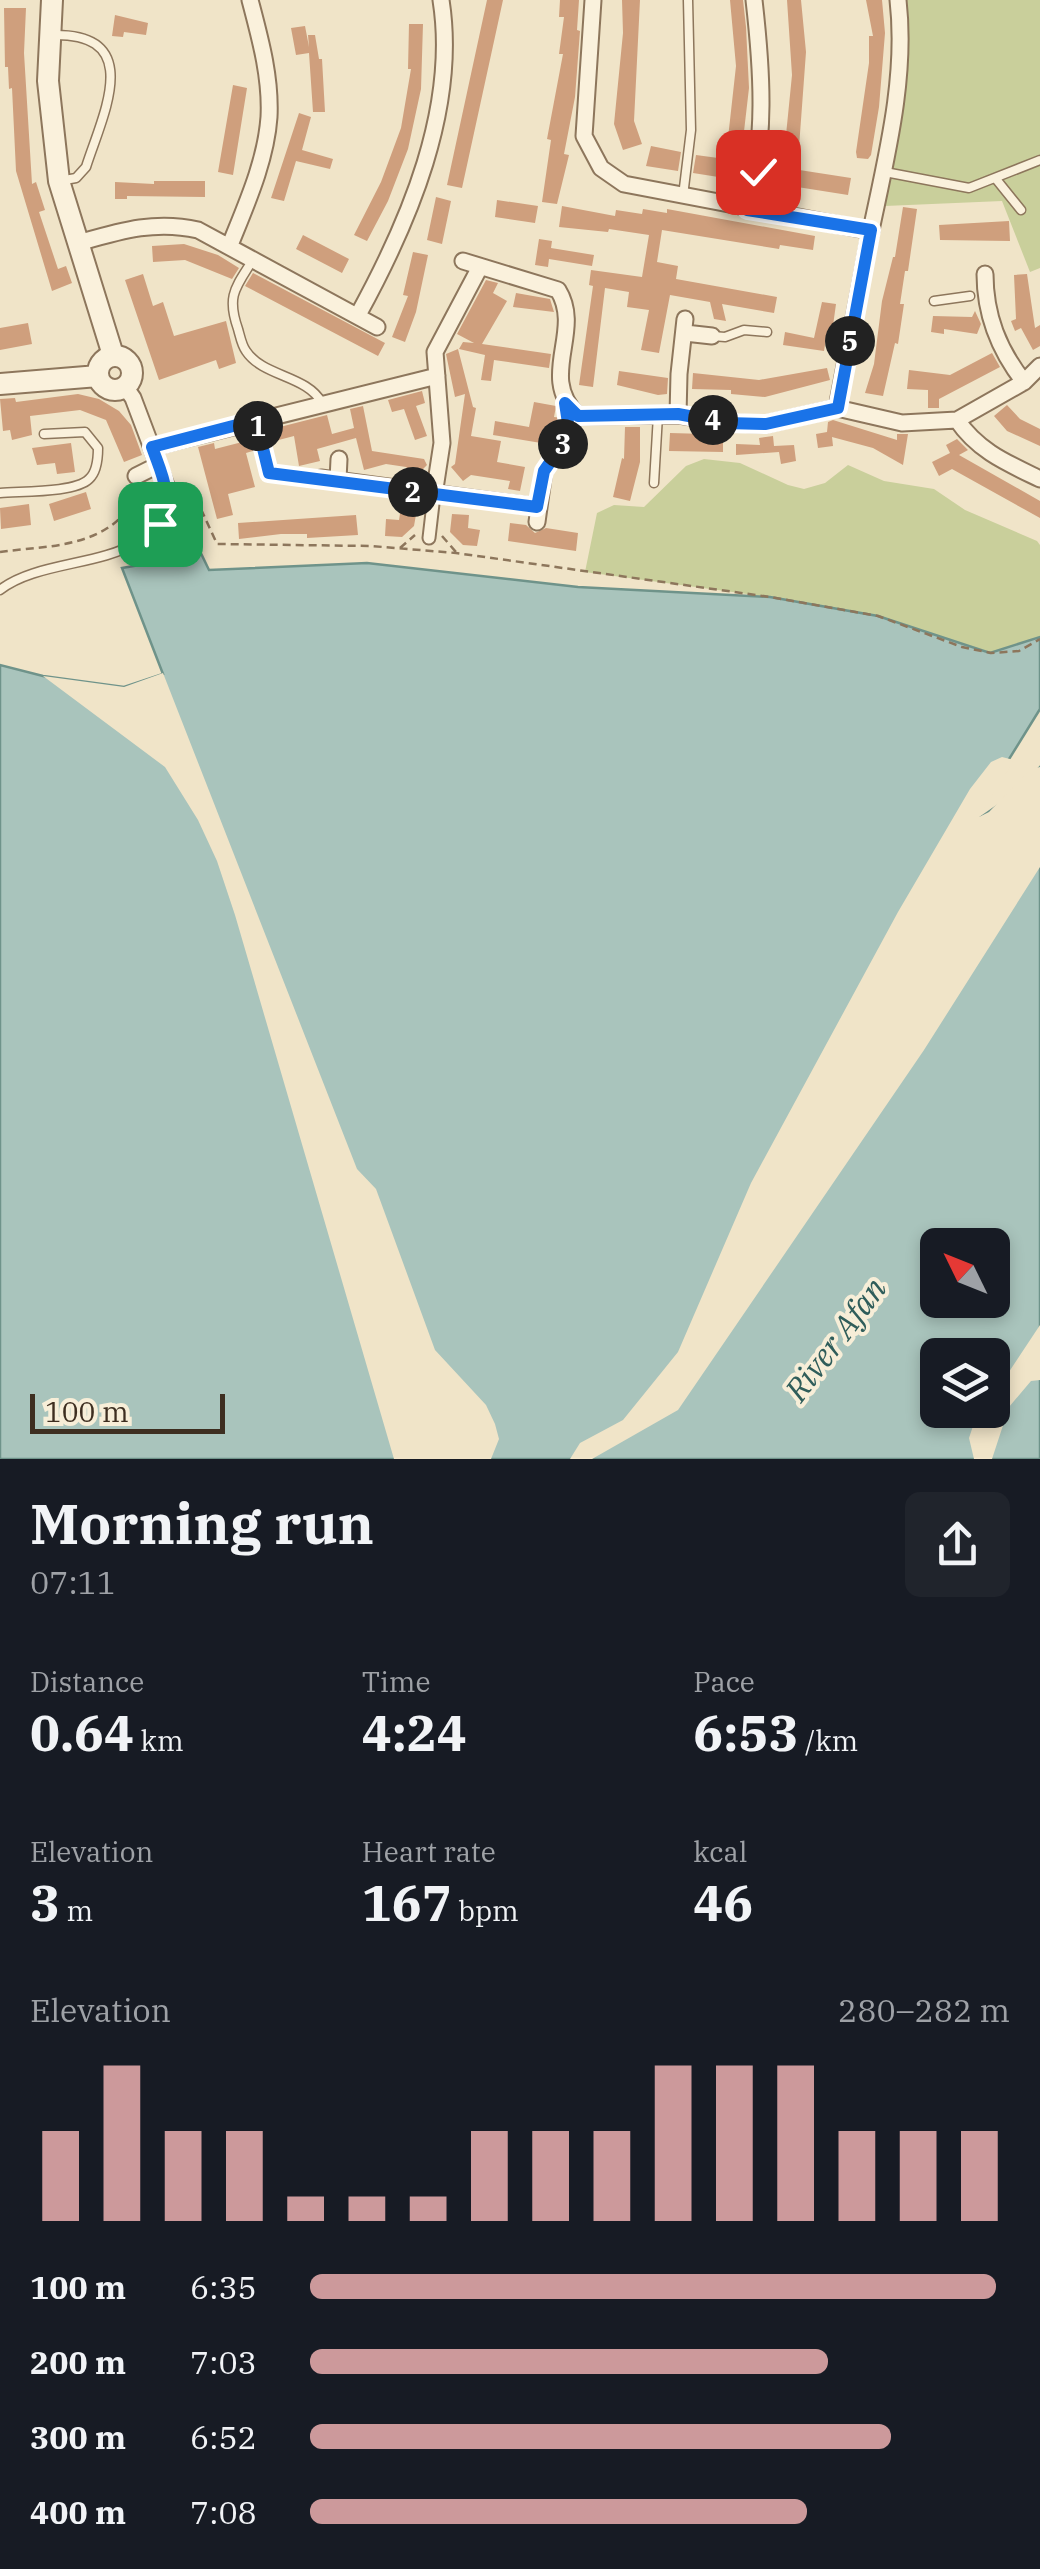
<!DOCTYPE html>
<html lang="en">
<head>
<meta charset="utf-8">
<style>
	body { margin:0; font-family:"IBM Plex Serif",serif; background:#20242c; color:#f1f3f6; height:100vh; display:flex; flex-direction:column; font-size:38px; white-space:nowrap }
	* { box-sizing:border-box; margin:0 }
	p { font-size:32px; color:#9ea1a6 }
	.icon { flex:none; width:55px; height:55px; fill:none; stroke:currentColor; stroke-width:2; stroke-linecap:round; stroke-linejoin:round }
	.map { position:relative; height:1459px; overflow:hidden }
	.panel { display:flex; flex-direction:column; background:#171b24; flex:1 }
	.panel>* { flex:none }
	.needle { width:65px; rotate:313deg }
	.buttons { position:absolute; left:920px; top:1228px; display:grid; gap:20px }
	.buttons a { display:grid; place-items:center; width:90px; height:90px; border-radius:15px; background:#171b24; box-shadow:0 5px 15px #0003; font-size:50px }
	.scale { position:absolute; left:30px; bottom:25px; width:195px; box-sizing:border-box; padding-left:10px; border:5px solid #3d2e20; border-top:0; font-size:28px; line-height:35px; white-space:nowrap; color:#3d2e20; -webkit-text-stroke:8px #f7eed8; paint-order:stroke }
	.pin { position:absolute; display:grid; place-items:center; width:85px; height:85px; color:#fff; margin:-42px; border-radius:20px; box-shadow:0 5px 15px #0006 }
	.km { position:absolute; width:50px; height:50px; margin:-25px; border-radius:50%; background:#222; color:#fff; font-size:28px; line-height:50px; text-align:center }
	.round { display:grid; place-items:center; flex:none; width:105px; height:105px; border-radius:15px; background:#20242c }
	.head { display:flex; align-items:center; justify-content:space-between; height:170px; padding:0 30px }
	h1 { font-size:55px; font-weight:800; line-height:75px }
	.figures { display:grid; grid-template-columns:repeat(3,1fr); gap:15px; height:170px; padding:10px 30px }
	.figures div { display:grid; align-content:center }
	.figures b { font-size:50px; font-weight:800 }
	.figures small { font-size:28px; font-weight:400 }
	.figures p { font-size:28px }
	.chart { height:280px; padding:20px 30px }
	.chart p { display:flex; justify-content:space-between }
	.chart svg { width:100%; height:180px; margin-top:10px; stroke:#cc999b; stroke-width:6 }
	ul { padding:0 30px; list-style:none; font-size:32px }
	li { display:grid; grid-template-columns:160px 120px 1fr; align-items:center; height:75px }
	li i { height:25px; border-radius:12px; background:#cc999b }
	.map>svg:first-child { display:block }
	.green { fill:#c9cf9b }
	.water { fill:#a9c4bc; stroke:#6f938a; stroke-width:2.5; fill-rule:evenodd }
	.pier { fill:#f0e4c8 }
	.building { fill:#cf9f7d }
	.lines { fill:none; stroke-linecap:round; stroke-linejoin:round }
	.service-casing { stroke:#8d765c; stroke-width:11 }
	.pedestrian-casing { stroke:#8d765c; stroke-width:15 }
	.minor-casing { stroke:#8d765c; stroke-width:19 }
	.tertiary-casing { stroke:#8d765c; stroke-width:24 }
	.path { stroke:#8d765c; stroke-width:2.5; stroke-dasharray:8 5; stroke-linecap:butt }
	.service { stroke:#faf1dc; stroke-width:8 }
	.pedestrian { stroke:#faf1dc; stroke-width:11 }
	.minor { stroke:#faf1dc; stroke-width:15 }
	.tertiary { stroke:#faf1dc; stroke-width:20 }
	.route-casing { stroke:#fff; stroke-width:20 }
	.route { stroke:#1a73e8; stroke-width:12 }
	.labels { text-anchor:middle; dominant-baseline:central; stroke-width:8; stroke-linejoin:round; paint-order:stroke }
	.water-label { font-size:32px; font-style:italic; fill:#2f5d5a; stroke:#f7eed8 }
</style>
</head>
<body>
<div class="map">
<svg width="1040" height="1459" viewBox="0 0 1040 1459">
	<rect width="100%" height="100%" fill="#f0e4c8"/>
	<path class="green" d="M907,0h133v268l-10,4 -28,-71 -117,5c12,-58 29,-148 22,-206z
		M704,459l36,4 48,22 16,4 21,-6 23,-18 36,16 50,8 31,21 72,31 3,4v94l-49,14 -29,-6 -84,-31 -108,-19 -185,-25 12,-59 17,-8 30,2 42,-41z"/>
	<path class="water" d="M182,543h14l13,27 158,-7 211,24 192,10 108,19 112,37 50,-16v72l-73,118 50,-35 23,-25v692h-1040v-794l43,11 81,11 39,-13 -41,-106 59,-10zM938,1245h54v55h-54zM938,1355h54v55h-54z"/>
	<path class="pier" d="M163,673l194,496 19,20 59,161 51,55 9,19 4,15 -8,20h-97l-159,-544 -18,-54 -19,-41 -33,-53 -122,-91 81,11z
		M1002,757l12,3 -35,57 10,-5 42,-43 9,-2v100l-116,183 -246,360 -86,49h-22l10,-16 43,-23 55,-68 73,-169 147,-271 72,-123 21,-27z
		M1040,1325v55l-9,1 -22,26 -17,52h-18l-5,-21 5,-15 9,-13h9l1,-14z"/>
	<path class="building" d="M487,0h16l-41,188 -15,-3z
		M560,0h19l-2,30 3,1 -5,66 -11,57 5,1 -12,49 -15,-2 9,-62 -4,-1 16,-85h-4l5,-37h-5z
		M622,0h18l-6,121 8,23 -19,6 -9,-26 9,-91z
		M730,0h13l3,27 3,61 -6,52 -15,-2 8,-72z
		M787,0h14l5,52 -7,95 -14,-2 7,-70z
		M866,0h16l3,33 -6,74 -8,48 -3,4 -11,-1 -1,-6 13,-89v-27h4z
		M4,8h22l-2,45 8,131 4,-2 9,28 -6,2 19,57 8,-3 6,17 -20,8 -36,-120 -4,-83 -3,1 -1,-22h-3z
		M115,15l33,8 -2,12 -22,-3 -1,5 -11,-1z
		M409,24h14l-2,65 -13,60 -20,52 -21,40 -13,-6 27,-53 20,-54 10,-59h-3z
		M305,26l4,21 -1,-12h7l4,24h3l3,53h-12l-4,-59 -13,2 -5,-27z
		M233,85l14,3 -14,87 -15,-3z
		M299,113l12,4 -9,33 31,9 -3,10 -34,-8 -12,40 -13,-3z
		M651,146l30,6 -3,19 -32,-5z
		M696,155l37,5 -2,19 -38,-6z
		M780,167l71,11 -3,17 -57,-9 1,-6 -13,-2z
		M154,181h51v16l-78,-1v3h-12v-17l39,2z
		M436,197l15,4 -9,43 -15,-4z
		M497,200l41,6 -3,17 -40,-6z
		M562,206l53,10 1,-6 26,4 1,-5 24,4v-4l148,27 -2,14 -33,-5 -1,4 -117,-19 -5,32 21,4 -2,13 101,18 -3,16 -52,-9 4,17 -12,-2 -4,-17 -40,-7 -11,58 -18,-3 8,-40 -22,-3 2,-15 -24,-4 -12,99 -14,-2 14,-99 -4,-1 2,-15 51,7 7,-42 -40,-6 -1,3 -49,-5z
		M903,207l14,2 -9,62h-3l-5,33h4l-6,40 -3,-1 -12,53 -18,-3 9,-29 8,-63 11,-44h2z
		M1009,221l1,20 -70,-1 -1,-15z
		M303,235l46,24 -7,14 -46,-24z
		M539,239l13,2 -1,7 43,7 -2,11 -43,-7 -1,8 -13,-2z
		M184,244l34,11 21,13 -7,11 -47,-19 -32,2 -1,-16z
		M413,252l15,3 -12,57 -11,30 -13,-5 16,-41 -5,-1z
		M253,273l132,70 -7,13 -133,-70z
		M143,274l10,32 10,-4 11,34 52,-15 10,42 -17,6 -3,-9 -57,20 -34,-100z
		M1027,274l8,54 5,-3v21l-7,4 -12,-22 -6,3 -4,-10 5,-2 -2,-44z
		M486,280l12,3 -5,10 14,8 -25,43 69,10 -2,14 -55,-8 -3,21 -10,-1 4,-25 -26,-6 4,-7 11,1 -17,-9z
		M516,293l34,6 4,13 -41,-5z
		M822,302l14,2 -4,29 -5,-1 -3,19 -41,-6 2,-13 29,6z
		M975,311l6,13 -4,10 -33,-5v5l-13,-2 2,-16 39,1z
		M28,323l4,21 -32,6v-22z
		M458,349l15,58 3,1 -5,28 30,5 -4,21 28,5 -5,24 -12,-2 2,-8 -39,-6 -8,6 -12,-14 4,-3 10,-70 -10,3 -9,-43z
		M992,353l8,14 -61,32v9h-11v-18l-21,-1 2,-19 41,5z
		M827,368l3,12 -65,17 -34,-3v-4l-39,-1 1,-16 66,7z
		M619,371l49,7 -1,16 -9,1 -41,-10z
		M422,391l3,12 -9,3 11,30 -12,4 -11,-31 -12,3 -4,-12z
		M78,394l21,5 20,12 12,14 11,30 -18,7 -18,-42 -26,-10 -50,6 2,19 -20,5 -2,-10 -7,1 -3,-32 15,-1 1,4z
		M534,402l22,4 -2,11 9,1 -6,32 -17,-3 1,-4 -48,-8 2,-14 34,6z
		M1007,405l13,14 20,10v17l-33,-15 -13,-15z
		M363,406l9,45 52,8 3,6 -12,12 -9,-10 -20,-3 -22,6 -8,-32 -39,11 3,12 -21,5 -5,-30 -23,6 -3,-12 59,-15 5,19 22,-6 -4,-19z
		M833,420l64,20v-6h11l-5,31 -30,-17 -41,-11 1,9 -15,2 -2,-14 11,-2 1,-10z
		M625,427h15v35l-10,39 -17,-4 9,-39 2,1z
		M706,431l17,3v18l-54,-1 1,-18 36,1z
		M773,436l1,10 20,-1 2,16 -15,3 -2,-12 -43,3v-11l24,1 -1,-7z
		M254,439l2,11 -10,3 9,34 -27,7 5,21 -16,4 -19,-72 16,-4 1,6z
		M957,439l11,11 -9,5 81,46v17l-88,-49 -13,7 -7,-14 18,-9 -4,-8z
		M71,443l4,29 -18,2 -2,-11 -18,2 -5,-17z
		M86,492l5,17 -37,12 -5,-17z
		M29,504l2,21 -30,4 -1,-21z
		M401,507l16,2 -3,17 -12,11 -17,-1 1,-17 13,1z
		M452,514l17,1 -1,13 12,2 -3,16 -14,-1 -13,-13z
		M356,515l2,20 -51,3v-4h-26l-42,5 -1,-16z
		M510,523l16,2 9,8 11,-5 32,5 -2,18 -68,-10z"/>
	<g class="lines">
		<defs>
			<path id="service" d="M51,35c95,-3 52,79 35,132l-10,11 -17,3
				M885,172l84,16 71,-28
				M996,179l25,31
				M683,196l8,-66 -3,-130
				M254,258c-18,29 -28,37 -16,71 2,7 4,17 8,22 17,26 61,24 76,52
				M934,301l36,-5
				M712,336l13,1 19,-7 23,2
				M257,420l12,53
				M654,483l4,-68
				M0,493c21,-2 75,0 89,-14 8,-7 9,-21 9,-31l-13,-16 -41,2
				M0,590c50,-40 165,-15 167,-102"/>
			<path id="pedestrian" d="M429,538l5,-43"/>
			<path id="minor" d="M593,0l-9,136 17,32 23,16 247,47
				M747,209c20,-68 15,-139 7,-209
				M78,243c42,-12 77,-23 120,-13l179,97
				M230,245c16,-40 36,-84 39,-128 2,-40 -9,-79 -19,-117
				M463,261l95,29c26,42 -21,86 20,126l100,-1 48,8 40,1 71,-16 65,15 55,-3 67,-38 16,-16
				M985,274c0,42 14,76 39,108
				M358,315c51,-93 100,-207 83,-315
				M685,333l27,3
				M126,388l7,10 34,90
				M837,408c11,-58 22,-116 33,-173 16,-77 37,-157 28,-235
				M678,415l1,-41 6,-55
				M957,420c21,31 50,43 83,59
				M152,447l285,-71
				M136,476l22,-11
				M321,478l216,29
				M338,480l1,-21
				M434,495l8,-52 -7,-91 45,-85
				M537,522l7,-51"/>
			<path id="tertiary" d="M52,0l-4,81 11,100 54,174
				M98 373a17 17 0 1 1 34 0a17 17 0 1 1-34 0Z
				M0,384l98,-8"/>
		</defs>
		<use href="#service" class="service-casing"/>
		<use href="#pedestrian" class="pedestrian-casing"/>
		<use href="#minor" class="minor-casing"/>
		<use href="#tertiary" class="tertiary-casing"/>
		<path class="path" d="M553,458l9,-13 5,-21
			M278,474l31,3
			M179,485l10,-2 28,61 154,2 85,7 314,44 108,19 84,31 29,6 28,-2 21,-12
			M442,536l14,16
			M400,548l15,-13
			M0,552c35,-5 78,-4 109,-25 16,-10 24,-28 43,-34"/>
		<use href="#service" class="service"/>
		<use href="#pedestrian" class="pedestrian"/>
		<use href="#minor" class="minor"/>
		<use href="#tertiary" class="tertiary"/>
	</g>
	<g class="lines">
		<defs>
			<path id="route" d="M160,524c12,-33 3,-46 -8,-77l104,-27 13,53 268,34 7,-36 18,-26 6,-22 -3,-20 13,13 100,-2 48,9 40,1 72,-16 33,-178 -124,-20 11,-38"/>
		</defs>
		<use href="#route" class="route-casing"/>
		<use href="#route" class="route"/>
	</g>
	<g class="labels">
		<g class="water-label">
			<text transform="translate(835 1339) rotate(-53)">River Afan</text>
		</g>
	</g>
</svg>
<div class="buttons">
<a><svg class="needle" viewBox="-14 -14 28 28"><path d="M0-13l5 13h-10z" fill="#e53935"/><path d="M0 13l5-13h-10z" fill="#9ea1a6"/></svg></a>
<a><svg class="icon" aria-label="layers" viewBox="0 0 24 24"><path d="M12 4l9 5-9 5-9-5zM3 14l9 5 9-5"/></svg></a>
</div>
<div class="scale">100 m</div>
<div class="pin" style="left:160px;top:524px;background:#1e9e55"><svg class="icon" aria-label="arrive" viewBox="0 0 24 24"><path d="M6 21V4h12l-3 4 3 4H6"/></svg></div>
<div class="pin" style="left:758px;top:172px;background:#d93025"><svg class="icon" aria-label="check" viewBox="0 0 24 24"><path d="M5 12l5 5 9-10"/></svg></div>
<b class="km" style="left:258px;top:426px">1</b>
<b class="km" style="left:413px;top:492px">2</b>
<b class="km" style="left:563px;top:444px">3</b>
<b class="km" style="left:713px;top:420px">4</b>
<b class="km" style="left:850px;top:341px">5</b>
</div>
<section class="panel">
<div class="head"><div><h1>Morning run</h1><p>07:11</p></div><a class="round"><svg class="icon" aria-label="share" viewBox="0 0 24 24"><path d="M12 15V3M7 8l5-5 5 5M5 13v7h14v-7"/></svg></a></div>
<div class="figures">
<div><p>Distance</p><b>0.64<small> km</small></b></div>
<div><p>Time</p><b>4:24</b></div>
<div><p>Pace</p><b>6:53<small> /km</small></b></div>
</div>
<div class="figures">
<div><p>Elevation</p><b>3<small> m</small></b></div>
<div><p>Heart rate</p><b>167<small> bpm</small></b></div>
<div><p>kcal</p><b>46</b></div>
</div>
<div class="chart"><p><span>Elevation</span>280–282 m</p>
<svg viewBox="0 0 160 44" preserveAspectRatio="none"><path d="M5 44V22M15 44V6M25 44V22M35 44V22M45 44V38M55 44V38M65 44V38M75 44V22M85 44V22M95 44V22M105 44V6M115 44V6M125 44V6M135 44V22M145 44V22M155 44V22"/></svg>
</div>
<ul>
<li><b>100 m</b>6:35<i style="width:98%"></i></li>
<li><b>200 m</b>7:03<i style="width:74%"></i></li>
<li><b>300 m</b>6:52<i style="width:83%"></i></li>
<li><b>400 m</b>7:08<i style="width:71%"></i></li>
</ul>
</section>
</body>
</html>
